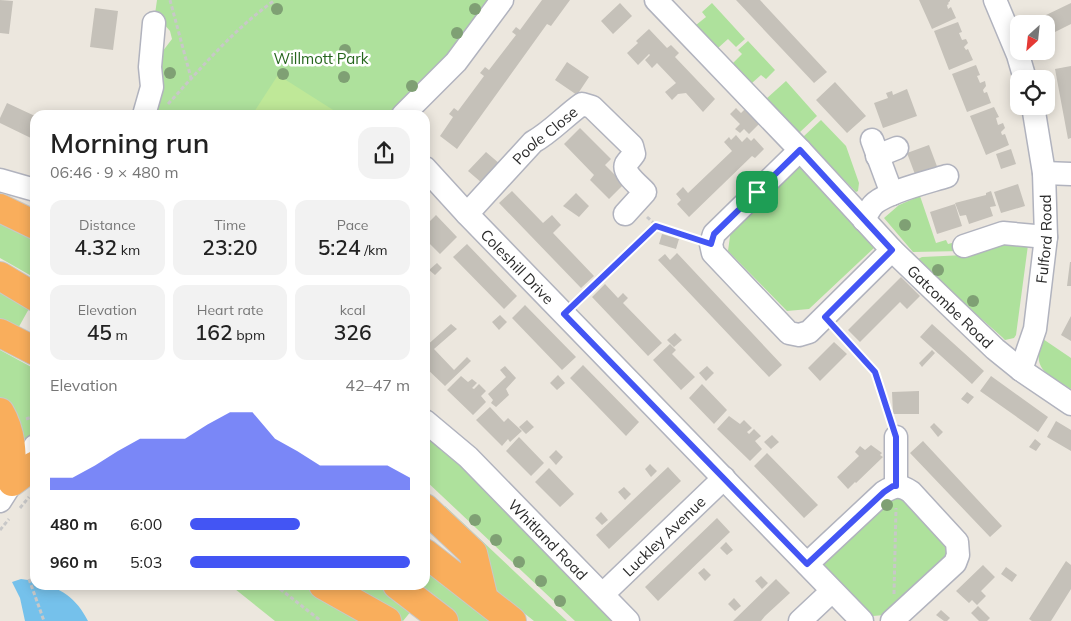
<!DOCTYPE html>
<html lang="en">
<head>
<meta charset="utf-8">
<style>
	body { margin:0; font-family:Mulish,sans-serif; background:#f2f2f2; color:#222; height:100vh; display:flex; flex-direction:column; font-size:19px; white-space:nowrap }
	* { box-sizing:border-box; margin:0 }
	p { font-size:16px; color:#767676 }
	.icon { flex:none; width:28px; height:28px; fill:none; stroke:currentColor; stroke-width:2; stroke-linecap:round; stroke-linejoin:round }
	.map { position:relative; flex:1; overflow:hidden }
	.details { position:absolute; left:30px; top:110px; width:400px; height:480px; display:flex; flex-direction:column; background:#fff; border-radius:15px; box-shadow:0 2px 12px #0003 }
	.details>* { flex:none }
	.needle { width:32px; rotate:207deg }
	.buttons { position:absolute; left:1010px; top:15px; display:grid; gap:10px }
	.buttons a { display:grid; place-items:center; width:45px; height:45px; border-radius:10px; background:#fff; box-shadow:0 2px 12px #0003; font-size:25px }
	.pin { position:absolute; display:grid; place-items:center; width:42px; height:42px; color:#fff; margin:-21px; border-radius:10px; box-shadow:0 2px 8px #0006 }
	.round { display:grid; place-items:center; flex:none; width:52px; height:52px; border-radius:15px; background:#f2f2f2 }
	.headline { display:flex; align-items:center; justify-content:space-between; height:85px; padding:0 20px }
	h1 { font-size:28px; font-weight:600; line-height:38px }
	.figures { display:grid; grid-template-columns:repeat(3,1fr); gap:8px; height:85px; padding:5px 20px }
	.figures div { display:grid; align-content:center; border-radius:12px; background:#f2f2f2; text-align:center }
	.figures b { font-size:21px; font-weight:600 }
	.figures small { font-size:14px; font-weight:400 }
	.figures p { font-size:14px }
	.chart { height:140px; padding:10px 20px }
	.chart p { display:flex; justify-content:space-between }
	.chart svg { width:100%; height:90px; margin-top:5px; fill:#4355f4; opacity:.7 }
	ul { padding:0 20px; list-style:none; font-size:16px }
	li { display:grid; grid-template-columns:80px 60px 1fr; align-items:center; height:38px }
	li i { height:12px; border-radius:6px; background:#4355f4 }
	.map>svg:first-child { display:block }
	.green { fill:#aee19c }
	.pitch { fill:#bfe898 }
	.water { fill:#75c1eb }
	.building { fill:#c5c1b9 }
	.lines { fill:none; stroke-linecap:round; stroke-linejoin:round }
	.minor-casing { stroke:#b1b3be; stroke-width:25 }
	.highway-casing { stroke:#c8c8c8; stroke-width:30 }
	.path { stroke:#c8c8c8; stroke-width:3; stroke-dasharray:4 2.5; stroke-linecap:butt }
	.minor { stroke:#fff; stroke-width:22 }
	.highway { stroke:#f9ae5c; stroke-width:28 }
	.tree { fill:#7fa074 }
	.route-casing { stroke:#fff; stroke-width:10 }
	.route { stroke:#4355f4; stroke-width:6 }
	.labels { text-anchor:middle; dominant-baseline:central; stroke-width:5; stroke-linejoin:round; paint-order:stroke }
	.park-label { font-size:15px; fill:#26661d; stroke:#fff }
	.street-label { font-size:15px; fill:#2b2b2b; stroke:#fff }
</style>
</head>
<body>
<div class="map">
<svg width="1071" height="621" viewBox="0 0 1071 621">
	<rect width="100%" height="100%" fill="#ece7de"/>
	<path class="green" d="M157,0h335l-40,51 -60,64h-243l7,-55 16,-21 -2,-8 -15,-17z
		M712,3l33,36 -9,8 -8,-8 -10,9 -22,-23 10,-8 -4,-5z
		M748,41l27,29 -9,9 -5,-4 -9,8 -19,-20 9,-9 -4,-4z
		M786,81l31,35 -18,17 -33,-34z
		M821,120l25,26 13,37 -1,8 -2,1 -3,-3 -50,-52z
		M798,166l77,81 -66,62 -22,2 -59,-60 3,-22z
		M920,196l16,47 10,-3 2,4 12,-3 2,10 -49,1 -29,-34 15,-13z
		M0,220l35,18v40l-35,-20z
		M1003,244l25,1 -12,90 -2,3 -9,2 -3,-3 -59,-52 -25,-26 4,-2 43,-2z
		M0,287l31,18 -15,27 -16,-8z
		M1043,339l28,19v31c-23,-15 -41,-19 -28,-50z
		M0,350l35,19v68l-10,16 -12,-41 -13,-14z
		M425,426l193,195h-43l-150,-141z
		M886,494l22,4 41,52 -5,9 -60,56 -11,1 -49,-50 -1,-8z
		M445,506l122,115h-33l-34,-27 -4,-5 -8,-33 -46,-46z
		M425,565l72,56h-39l-47,-36h14z
		M230,585h78l64,36h-97z
		M343,585h35l34,25 -9,11z"/>
	<path class="pitch" d="M278,75l63,40h-89z"/>
	<path class="water" d="M21,579l14,2v4c25,0 42,14 53,36h-63l-5,-23 -8,-16z"/>
	<path class="building" d="M0,0l13,1 -4,33 -9,-1z
		M542,0h28l-19,26 -4,-2 -90,125 -17,-13 13,-19 -4,-3 5,-6 4,3 26,-35 -4,-3 5,-6 4,3 27,-35 -4,-3 4,-5 4,3z
		M736,0h24l67,72 -13,11z
		M919,0h31v1l-2,2 1,1 -2,1 1,4 3,-2 5,11 -24,11z
		M620,3l12,13 -19,18 -12,-13z
		M1071,3v21l-18,9 -9,-17z
		M95,8l23,3 -5,39 -23,-3z
		M958,22l4,10 -3,1 3,7 4,-1 2,4 -4,4 2,3 2,-1 5,11 -24,10 -15,-39z
		M649,29l18,19 4,-3 8,8 -4,4 40,42 -12,13 -17,-19 -8,1 -6,6 -7,-8 11,-9 -19,-20 -5,5 -7,-8 5,-5 -1,-1 -11,11 -11,-12 11,-10 -2,-2z
		M567,62l22,15 -12,18 -22,-15z
		M976,65l4,10 -3,1 3,7 5,-2 1,5 -3,4 1,3 3,-1 4,11 -24,9 -15,-38z
		M1071,66v72l-3,1 -13,-70z
		M835,82l31,34 -19,17 -31,-33z
		M907,89l10,27 -34,12 -9,-25 14,-5 -2,-5 6,-2 1,4z
		M7,103l28,13v24l-35,-17v-5z
		M994,107l5,10 -3,1 2,7 5,-2 2,5 -4,4 1,3 3,-1 4,11 -23,10 -16,-39z
		M736,108l5,5 5,-5 14,15 -11,11 -5,-5 -4,4 -5,-4 5,-5 -10,-10z
		M580,128l31,31 -6,6 19,19 -15,15 -19,-19 4,-5 -30,-31z
		M736,135l6,7 5,-5 4,4 3,-3 10,11 -9,9 -3,-2 -63,61 -12,-13 4,-4 -5,-6 7,-7 5,6 44,-42 -8,-9 5,-5 2,3z
		M929,145l9,24 -22,8 -9,-24z
		M1011,149l5,15 -15,5 -5,-15z
		M486,152l14,12 -18,19 -14,-12z
		M1018,184l7,22 -24,7 -7,-21z
		M512,191l31,32 9,-8 9,10 -8,8 41,43 -13,12 -82,-85z
		M991,191l5,15 -6,1 3,9 -24,8 -3,-9 -6,1 -5,-13 31,-8v-2z
		M576,193l13,13 -10,11 -16,-11z
		M955,204l7,22 -25,8 -7,-22z
		M436,215l21,22 -17,17 -15,-15v-13z
		M662,234l17,5 -3,10 -17,-5z
		M467,244l50,52 -13,13 -51,-52z
		M677,253l105,112 -13,12 -111,-117 7,-6 5,6z
		M1070,262h1v24h-4z
		M437,263l5,5 -7,7 -6,-5z
		M901,277l19,19 -13,13 -7,-7 -40,40 -12,-12z
		M605,284l13,14 5,-5 5,5 -5,5 39,40 -14,13 -56,-59z
		M525,305l51,52 -14,13 -50,-52z
		M500,315l7,7 -8,8 -7,-8z
		M1071,316v25l-10,-6z
		M451,324l6,5 -23,20 20,21 13,-13 4,4 -26,25 -20,-19v-20z
		M932,324l52,47 -12,13 -52,-47z
		M675,333l7,7 -8,7 -7,-7z
		M834,342l13,12 -27,27 -12,-13z
		M670,344l6,6 -4,4 23,23 -14,13 -28,-30z
		M932,350l3,3 -13,14 -3,-4z
		M583,365l56,57 -13,14 -56,-58z
		M505,366l11,12 -10,11 3,6 -13,12 -5,-4 2,-3 -5,-6 18,-17 -6,-7z
		M707,366l7,7 -8,8 -7,-8z
		M558,375l7,8 -8,7 -7,-7z
		M461,376l7,6 4,-3 5,4 -5,5 2,1 5,-5 7,7 -5,5 5,6 -13,13 -26,-25z
		M991,376l57,41 -10,15 -58,-41z
		M702,384l25,26 -13,14 -25,-26z
		M919,391v23h-26l-1,-22z
		M967,392l7,5 -6,7 -7,-5z
		M490,407l14,15 4,-4 14,13 -12,11 -2,-3 -6,7 -26,-26z
		M729,416l11,8 4,-4 8,8 -5,4 2,2 5,-5 7,7 -6,5 7,8 -12,12 -33,-32z
		M527,420l7,7 -8,7 -7,-7z
		M1056,421l15,9v21l-24,-14z
		M934,423l9,9 -5,5 -8,-10z
		M772,435l7,7 -8,7 -7,-7z
		M519,437l25,26 -13,13 -25,-25z
		M1035,439l6,5 -5,7 -7,-4z
		M923,441l79,85 -12,11 -80,-84z
		M871,445l11,8 -2,2 3,2 -27,26 -1,-1 -7,7 -11,-12 22,-21 -4,-4 5,-6 5,4z
		M556,450l7,7 -7,8 -7,-8z
		M767,453l51,52 -14,13 -50,-52z
		M650,464l7,7 -6,6 -6,-8z
		M668,467l13,14 -72,68 -13,-14z
		M549,468l25,26 -14,13 -25,-25z
		M624,487l7,7 -6,6 -7,-8z
		M601,512l7,8 -6,5 -7,-7z
		M717,518l13,14 -72,69 -13,-14z
		M726,542l7,8 -6,5 -7,-7z
		M1066,561l5,4v24l-20,32h-19l-3,-2z
		M983,565l12,12 -14,14 5,5 -9,9 -5,-5 -3,3 -13,-12z
		M1006,567l11,8 -5,7 -11,-8z
		M704,568l7,7 -6,6 -7,-8z
		M761,576l7,7 -6,6 -7,-8z
		M776,579l14,14 -25,23 -4,5h-28z
		M734,598l7,8 -6,5 -7,-7z
		M978,606l12,12 -3,3h-8l-8,-8z
		M941,610l9,8 -3,3h-3l-8,-6z"/>
	<g class="lines">
		<defs>
			<g id="minor">
				<path id="s1" d="M656,0l144,150 92,100 103,99 26,21 50,34"/>
				<path d="M995,0l23,55 7,24"/>
				<path d="M144,115l8,-28 -2,-20 4,-44"/>
				<path d="M403,115l53,-53 46,-62"/>
				<path d="M872,140l20,54"/>
				<path d="M800,150l-86,84 -3,10 2,9 76,80 10,2 10,-3 83,-82"/>
				<path d="M877,156l20,-8"/>
				<path id="s2" d="M425,168l42,46 395,407"/>
				<path d="M1044,173l27,1"/>
				<path d="M0,180l35,10"/>
				<path id="s3" d="M467,214l66,-72c18,-10 32,-26 49,-38l10,3 40,39 2,8c-2,3 -6,7 -8,10 -4,9 14,22 19,28l-20,22"/>
				<path d="M864,220c3,-6 6,-13 11,-17 15,-12 53,-21 72,-27"/>
				<path d="M964,246l39,-13 43,4"/>
				<path id="s4" d="M1021,370l14,-41 11,-92 -2,-64 -11,-67"/>
				<path id="s5" d="M425,421l43,36 160,164"/>
				<path d="M896,437v49"/>
				<path d="M0,501l35,-55"/>
				<path d="M807,564l77,-72c11,-7 17,-7 27,0l46,50 1,13 -3,8 -63,58"/>
				<path id="s6" d="M603,594l121,-116"/>
				<path d="M800,621l32,-30"/>
			</g>
			<path id="highway" d="M0,208l35,17
				M0,276l35,21
				M0,333l35,18
				M0,412c13,22 12,45 12,70
				M12,482l23,-17
				M425,508l48,45 11,46
				M425,553l87,68
				M323,585l64,36
				M397,585l47,36"/>
		</defs>
		<use href="#minor" class="minor-casing"/>
		<use href="#highway" class="highway-casing"/>
		<path class="path" d="M170,0l21,78
			M168,104c34,-37 66,-75 107,-104
			M647,217l9,8
			M577,301l79,-76 38,13
			M837,330l38,42 15,48
			M26,419l9,-3
			M20,508l9,-11
			M0,530l9,-11
			M29,579l15,42
			M275,585l46,36
			M894,594l2,-86"/>
		<use href="#minor" class="minor"/>
		<use href="#highway" class="highway"/>
	</g>
	<g class="tree">
		<circle cx="277" cy="9" r="6"/>
		<circle cx="475" cy="9" r="6"/>
		<circle cx="457" cy="33" r="6"/>
		<circle cx="345" cy="50" r="6"/>
		<circle cx="170" cy="73" r="6"/>
		<circle cx="283" cy="74" r="6"/>
		<circle cx="344" cy="77" r="6"/>
		<circle cx="412" cy="86" r="6"/>
		<circle cx="905" cy="225" r="6"/>
		<circle cx="938" cy="270" r="6"/>
		<circle cx="973" cy="301" r="6"/>
		<circle cx="887" cy="505" r="6"/>
		<circle cx="475" cy="520" r="6"/>
		<circle cx="496" cy="540" r="6"/>
		<circle cx="519" cy="562" r="6"/>
		<circle cx="541" cy="581" r="6"/>
		<circle cx="560" cy="601" r="6"/>
	</g>
	<g class="lines">
		<defs>
			<path id="route" d="M800,150l92,100 -67,67 50,55 21,65v49h-3l-9,6 -77,72 -243,-250 92,-88 55,18 3,-10z"/>
		</defs>
		<use href="#route" class="route-casing"/>
		<use href="#route" class="route"/>
	</g>
	<g class="labels">
		<g class="park-label">
			<text x="321" y="58">Willmott Park</text>
		</g>
		<g class="street-label">
			<text stroke="none"><textPath href="#s3" startOffset="111">Poole Close</textPath></text>
			<text stroke="none"><textPath href="#s4" startOffset="134">Fulford Road</textPath></text>
			<text stroke="none"><textPath href="#s2" startOffset="135">Coleshill Drive</textPath></text>
			<text stroke="none"><textPath href="#s1" startOffset="425">Gatcombe Road</textPath></text>
			<text stroke="none"><textPath href="#s6" startOffset="84">Luckley Avenue</textPath></text>
			<text stroke="none"><textPath href="#s5" startOffset="171">Whitland Road</textPath></text>
		</g>
	</g>
</svg>
<div class="buttons">
<a><svg class="needle" viewBox="-14 -14 28 28"><path d="M0-13l5 13h-10z" fill="#e53935"/><path d="M0 13l5-13h-10z" fill="#767676"/></svg></a>
<a><svg class="icon" aria-label="locate" viewBox="0 0 24 24"><circle cx="12" cy="12" r="6"/><path d="M12 2v4M12 18v4M2 12h4M18 12h4"/></svg></a>
</div>
<div class="pin" style="left:757px;top:192px;background:#1e9e55"><svg class="icon" aria-label="arrive" viewBox="0 0 24 24"><path d="M6 21V4h12l-3 4 3 4H6"/></svg></div>
<section class="details">
<div class="headline"><div><h1>Morning run</h1><p>06:46 · 9 × 480 m</p></div><a class="round"><svg class="icon" aria-label="share" viewBox="0 0 24 24"><path d="M12 15V3M7 8l5-5 5 5M5 13v7h14v-7"/></svg></a></div>
<div class="figures">
<div><p>Distance</p><b>4.32<small> km</small></b></div>
<div><p>Time</p><b>23:20</b></div>
<div><p>Pace</p><b>5:24<small> /km</small></b></div>
</div>
<div class="figures">
<div><p>Elevation</p><b>45<small> m</small></b></div>
<div><p>Heart rate</p><b>162<small> bpm</small></b></div>
<div><p>kcal</p><b>326</b></div>
</div>
<div class="chart"><p><span>Elevation</span>42–47 m</p>
<svg viewBox="0 0 160 44" preserveAspectRatio="none"><path d="M0 44V38L10 38L20 32L30 25L40 19L50 19L60 19L70 12L80 6L90 6L100 19L110 25L120 32L130 32L140 32L150 32L160 38V44z"/></svg>
</div>
<ul>
<li><b>480 m</b>6:00<i style="width:50%"></i></li>
<li><b>960 m</b>5:03<i style="width:100%"></i></li>
</ul>
</section>
</div>
</body>
</html>
